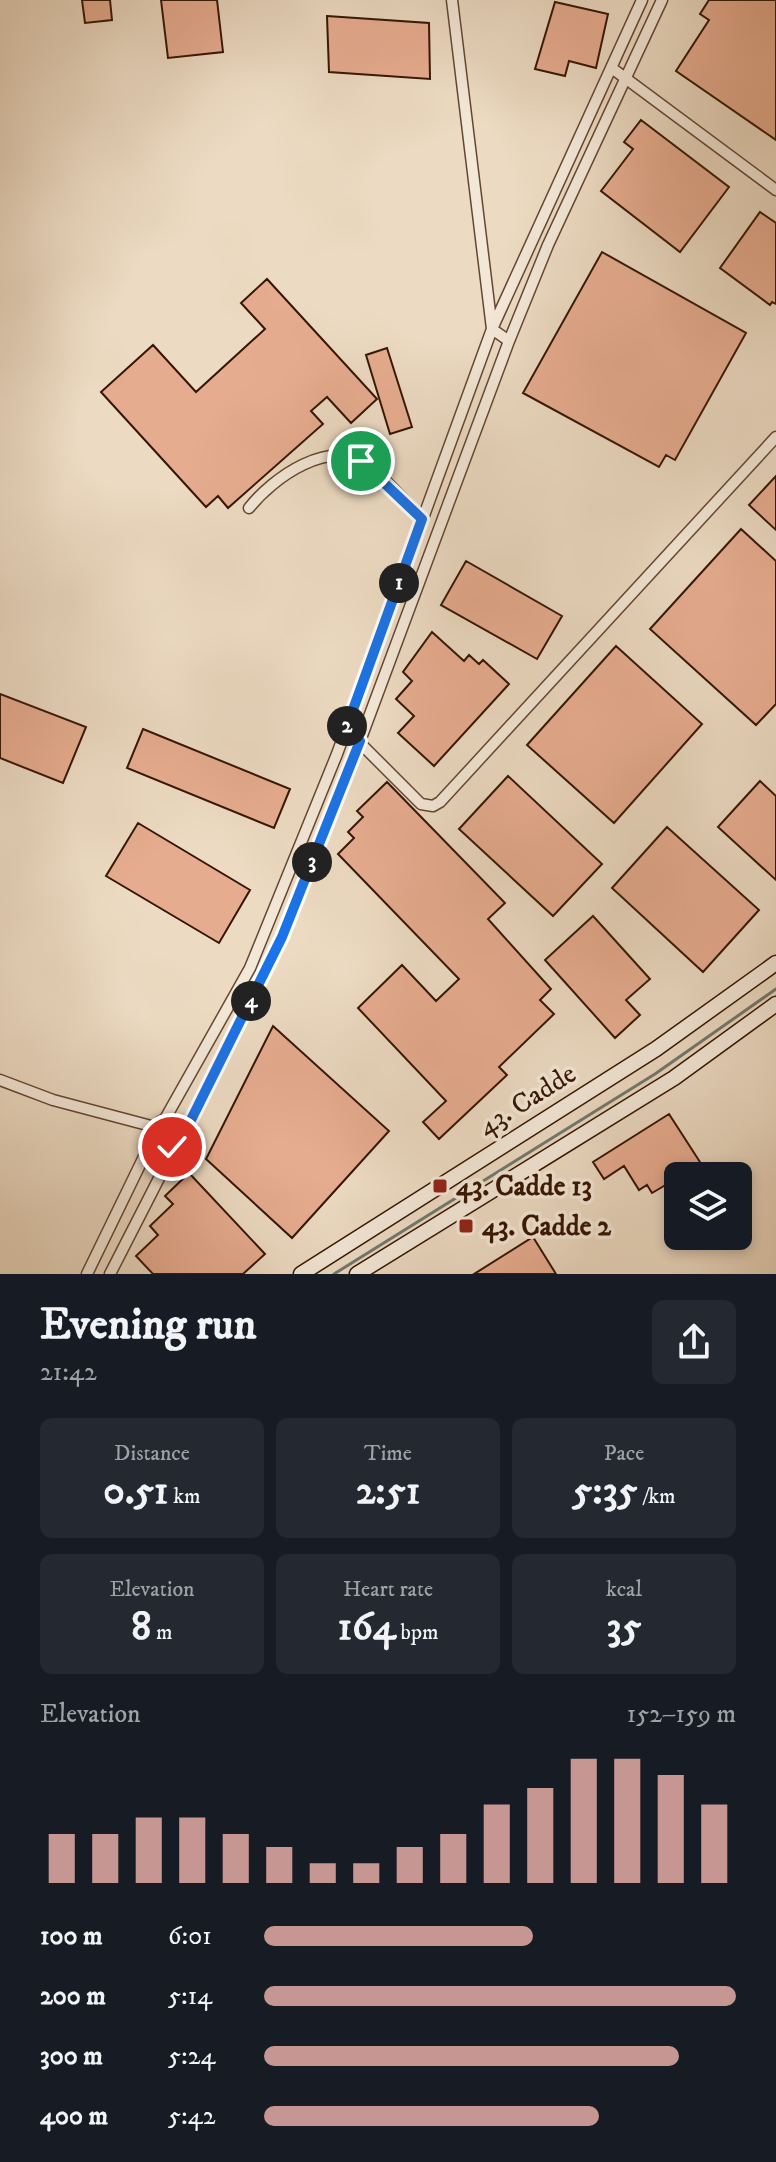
<!DOCTYPE html>
<html lang="en">
<head>
<meta charset="utf-8">
<style>
	body { margin:0; font-family:"IM FELL DW Pica",serif; background:#242831; color:#f1f3f6; height:100vh; display:flex; flex-direction:column; font-size:30px; white-space:nowrap }
	* { box-sizing:border-box; margin:0 }
	p { font-size:26px; color:#9ea1a6 }
	.icon { flex:none; width:44px; height:44px; fill:none; stroke:currentColor; stroke-width:2; stroke-linecap:round; stroke-linejoin:round }
	.map { position:relative; height:1274px; overflow:hidden }
	.details { display:flex; flex-direction:column; background:#171b24; flex:1 }
	.details>* { flex:none }
	.controls { position:absolute; left:664px; top:1162px; display:grid; gap:16px }
	.controls a { display:grid; place-items:center; width:88px; height:88px; border-radius:12px; background:#171b24; box-shadow:0 4px 12px #0003; font-size:40px }
	.pin { position:absolute; display:grid; place-items:center; width:68px; height:68px; color:#fff; margin:-34px; border:4px solid #fff; border-radius:50%; box-shadow:0 2px 8px #0007 }
	.km { position:absolute; width:40px; height:40px; margin:-20px; border-radius:50%; background:#222; color:#fff; font-size:22px; line-height:40px; text-align:center }
	.round { display:grid; place-items:center; flex:none; width:84px; height:84px; border-radius:12px; background:#242831 }
	.headline { display:flex; align-items:center; justify-content:space-between; height:136px; padding:0 40px }
	h1 { font-size:44px; font-weight:700; line-height:60px }
	.stats { display:grid; grid-template-columns:repeat(3,1fr); gap:12px; height:136px; padding:8px 40px }
	.stats div { display:grid; align-content:center; border-radius:12px; background:#242831; text-align:center }
	.stats b { font-size:40px; font-weight:700 }
	.stats small { font-size:22px; font-weight:400 }
	.stats p { font-size:22px }
	.chart { height:224px; padding:16px 40px }
	.chart p { display:flex; justify-content:space-between }
	.chart svg { width:100%; height:144px; margin-top:8px; stroke:#c59692; stroke-width:6 }
	ul { padding:0 40px; list-style:none; font-size:26px }
	li { display:grid; grid-template-columns:128px 96px 1fr; align-items:center; height:60px }
	li i { height:20px; border-radius:10px; background:#c59692 }
	.map>svg:first-child { display:block }
	.lines { fill:none; stroke-linecap:round; stroke-linejoin:round }
	.stream { stroke:#737871; stroke-width:3 }
	.building { fill:#e6ac8f; stroke:#361603; stroke-width:2 }
	.street-casing { stroke:#644733; stroke-width:13 }
	.secondary-casing { stroke:#361603; stroke-width:17 }
	.street { stroke:#f3e7d7; stroke-width:10 }
	.secondary { stroke:#f3e7d7; stroke-width:14 }
	.route-casing { stroke:#fff; stroke-width:16 }
	.route { stroke:#1a73e8; stroke-width:10 }
	.poi-dot { fill:#8f2418; stroke:#f3e7d7; stroke-width:3 }
	.labels { text-anchor:middle; dominant-baseline:central; stroke-width:7; stroke-linejoin:round; paint-order:stroke }
	.street-label { font-size:28px; fill:#361603; stroke:#f3e7d7 }
	.poi-label { font-size:28px; font-weight:bold; fill:#361603; stroke:#f3e7d7; text-anchor:start }
</style>
</head>
<body>
<div class="map">
<svg width="776" height="1274" viewBox="0 0 776 1274">
	<rect width="100%" height="100%" fill="#ecdac2"/>
	<filter id="stains"><feTurbulence type="fractalNoise" baseFrequency=".0025" numOctaves="4"/><feColorMatrix values="0 0 0 0 .2 0 0 0 0 .09 0 0 0 0 .02 0 0 0 .5 -.17"/></filter>
	<radialGradient id="worn" r=".72"><stop offset=".6" stop-color="#630" stop-opacity="0"/><stop offset="1" stop-color="#630" stop-opacity=".3"/></radialGradient>
	<g class="lines">
		<path class="stream" d="M334,1274l321,-200 121,-85"/>
	</g>
	<path class="building" d="M82,0h28l2,20 -27,3z
		M161,0h56l6,52 -55,6z
		M709,0h67v140l-100,-69 33,-51 -9,-6z
		M555,2l53,12 -12,54 -27,-7 -4,15 -30,-7z
		M327,16l102,7 1,56 -101,-7z
		M641,120l88,67 -49,65 -79,-61 32,-42 -9,-7z
		M760,212l16,11v81l-4,-2 -2,3 -50,-37z
		M602,252l144,81 -71,127 -9,-5 -7,12 -136,-74z
		M267,279l110,120 -26,24 -24,-26 -16,14 12,13 -95,84 -10,-12 -12,11 -105,-115 52,-47 43,47 69,-63 -24,-26z
		M387,348l25,79 -22,7 -24,-79z
		M776,476v54l-27,-25z
		M741,529l35,32v143l-20,21 -106,-96z
		M466,561l96,55 -25,43 -96,-54z
		M432,632l32,29 5,-6 10,9 4,-4 26,24 -75,82 -36,-33 16,-17 -18,-17 16,-18 -9,-9z
		M616,646l86,78 -88,99 -87,-78z
		M0,694l86,33 -23,56 -63,-25z
		M143,729l147,60 -16,39 -147,-60z
		M508,776l94,88 -49,52 -94,-87z
		M760,781l16,15v84l-58,-53z
		M387,782l118,121 -17,16 63,70 -11,11 14,14 -55,53 8,8 -68,64 -16,-17 23,-21 -88,-93 44,-43 34,36 23,-22 -121,-125 16,-16 -6,-6 15,-15 -6,-6z
		M138,823l112,67 -31,53 -113,-67z
		M667,827l92,83 -56,62 -91,-84z
		M593,916l57,63 -24,21 14,15 -25,23 -70,-78z
		M273,1026l116,105 -97,107 -86,-79z
		M669,1114l40,62h-31v21l-9,-14 -17,10 -5,-8 -8,5 -15,-24 -20,13 -11,-17z
		M189,1173l76,81 -22,20h-90l-17,-18 22,-21 -8,-9 23,-22 -8,-8z
		M533,1237l23,37h-82z"/>
	<g class="lines">
		<defs>
			<path id="street" d="M452,0l40,329 17,12
				M613,69l163,121
				M249,508c24,-30 81,-72 120,-42 19,15 36,36 53,53
				M346,729l75,75 12,2 7,-4 336,-365
				M0,1080l53,20 102,27
				M154 1133a14 14 0 1 1 28 0a14 14 0 1 1-28 0Z
				M165,1119l85,-151 87,-214 155,-425 150,-329
				M183,1134l99,-197 78,-196 149,-400 39,-96 114,-245
				M87,1274l67,-138
				M110,1274l66,-129"/>
			<path id="secondary" d="M301,1274l355,-225 120,-86
				M357,1274l317,-196 102,-74"/>
		</defs>
		<use href="#street" class="street-casing"/>
		<use href="#secondary" class="secondary-casing"/>
		<use href="#street" class="street"/>
		<use href="#secondary" class="secondary"/>
	</g>
	<g class="lines">
		<defs>
			<path id="route" d="M172,1147l10,-9 100,-201 78,-196 -14,-12 76,-210 -61,-58"/>
		</defs>
		<use href="#route" class="route-casing"/>
		<use href="#route" class="route"/>
	</g>
	<g class="poi-dot">
		<rect x="432" y="1178" width="16" height="16" rx="4"/>
		<rect x="458" y="1218" width="16" height="16" rx="4"/>
	</g>
	<g class="labels">
		<g class="street-label">
			<text transform="translate(527 1100) rotate(-32)">43. Cadde</text>
		</g>
		<g class="poi-label">
			<text x="456" y="1186">43. Cadde 13</text>
			<text x="482" y="1226">43. Cadde 2</text>
		</g>
	</g>
	<rect width="100%" height="100%" filter="url(#stains)"/>
	<rect width="100%" height="100%" fill="url(#worn)"/>
</svg>
<div class="controls">
<a><svg class="icon" aria-label="layers" viewBox="0 0 24 24"><path d="M12 4l9 5-9 5-9-5zM3 14l9 5 9-5"/></svg></a>
</div>
<div class="pin" style="left:361px;top:461px;background:#1e9e55"><svg class="icon" aria-label="arrive" viewBox="0 0 24 24"><path d="M6 21V4h12l-3 4 3 4H6"/></svg></div>
<div class="pin" style="left:172px;top:1147px;background:#d93025"><svg class="icon" aria-label="check" viewBox="0 0 24 24"><path d="M5 12l5 5 9-10"/></svg></div>
<b class="km" style="left:399px;top:583px">1</b>
<b class="km" style="left:347px;top:726px">2</b>
<b class="km" style="left:312px;top:862px">3</b>
<b class="km" style="left:251px;top:1001px">4</b>
</div>
<section class="details">
<div class="headline"><div><h1>Evening run</h1><p>21:42</p></div><a class="round"><svg class="icon" aria-label="share" viewBox="0 0 24 24"><path d="M12 15V3M7 8l5-5 5 5M5 13v7h14v-7"/></svg></a></div>
<div class="stats">
<div><p>Distance</p><b>0.51<small> km</small></b></div>
<div><p>Time</p><b>2:51</b></div>
<div><p>Pace</p><b>5:35<small> /km</small></b></div>
</div>
<div class="stats">
<div><p>Elevation</p><b>8<small> m</small></b></div>
<div><p>Heart rate</p><b>164<small> bpm</small></b></div>
<div><p>kcal</p><b>35</b></div>
</div>
<div class="chart"><p><span>Elevation</span>152–159 m</p>
<svg viewBox="0 0 160 44" preserveAspectRatio="none"><path d="M5 44V29M15 44V29M25 44V24M35 44V24M45 44V29M55 44V33M65 44V38M75 44V38M85 44V33M95 44V29M105 44V20M115 44V15M125 44V6M135 44V6M145 44V11M155 44V20"/></svg>
</div>
<ul>
<li><b>100 m</b>6:01<i style="width:57%"></i></li>
<li><b>200 m</b>5:14<i style="width:100%"></i></li>
<li><b>300 m</b>5:24<i style="width:88%"></i></li>
<li><b>400 m</b>5:42<i style="width:71%"></i></li>
</ul>
</section>
</body>
</html>
